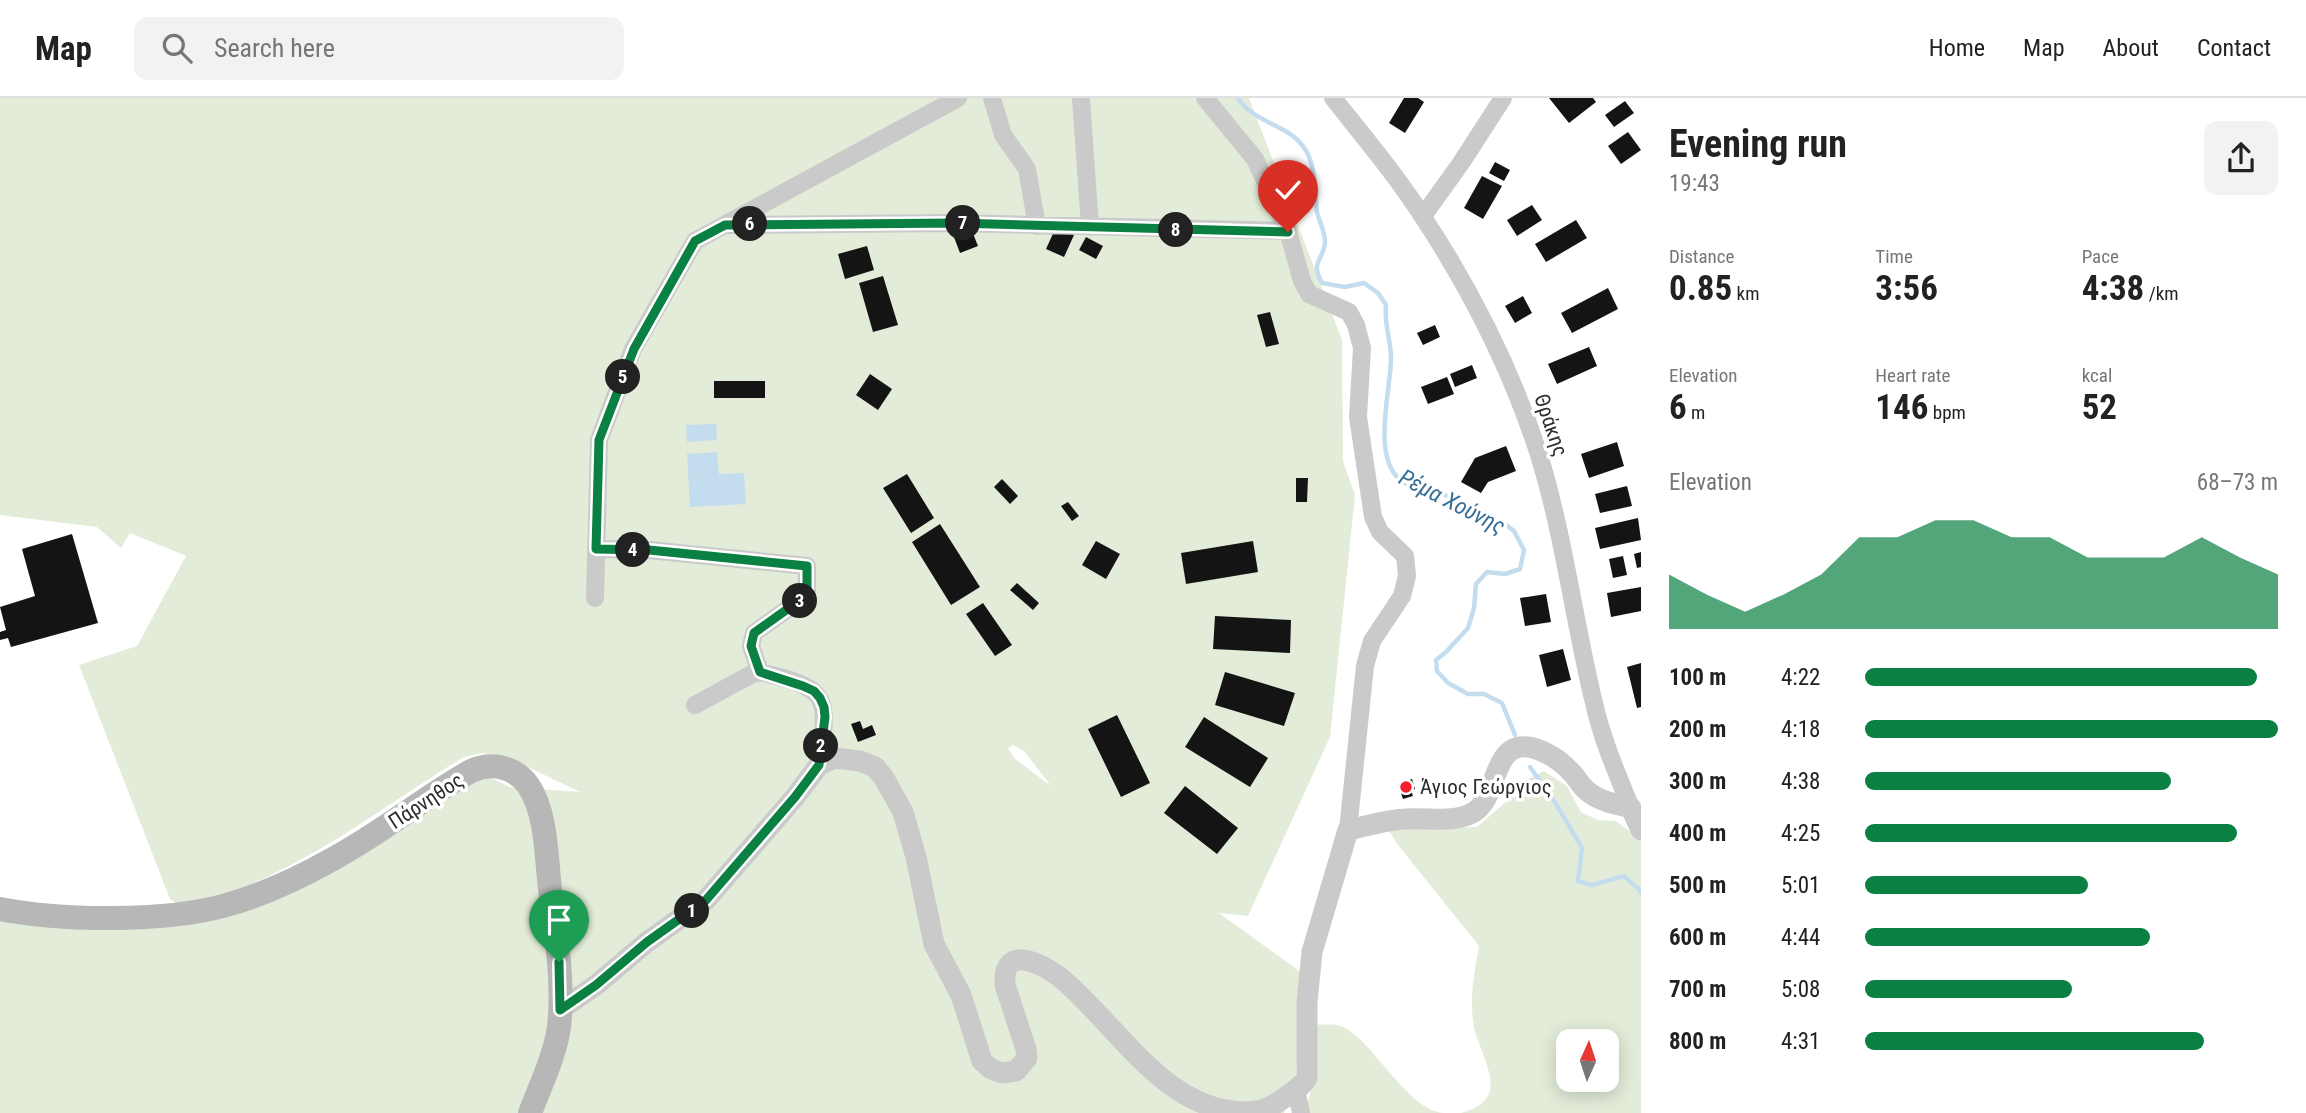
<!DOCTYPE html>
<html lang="en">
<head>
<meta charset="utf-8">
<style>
	body { margin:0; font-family:"Roboto Condensed",sans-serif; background:#f2f2f2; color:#222; height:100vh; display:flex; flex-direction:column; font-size:26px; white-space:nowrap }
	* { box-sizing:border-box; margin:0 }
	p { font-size:23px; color:#767676 }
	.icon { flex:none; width:38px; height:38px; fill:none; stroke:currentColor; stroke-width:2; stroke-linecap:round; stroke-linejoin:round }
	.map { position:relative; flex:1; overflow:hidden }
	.side { display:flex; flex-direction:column; background:#fff; width:665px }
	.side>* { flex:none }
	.needle { width:46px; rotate:3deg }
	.tools { position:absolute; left:1556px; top:931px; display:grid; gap:14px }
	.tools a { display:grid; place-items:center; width:63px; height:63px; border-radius:14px; background:#fff; box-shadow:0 4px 18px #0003; font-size:35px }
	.pin { position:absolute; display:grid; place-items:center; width:60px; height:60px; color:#fff; margin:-72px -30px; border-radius:50% 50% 50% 0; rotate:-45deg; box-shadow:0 0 7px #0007 }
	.pin .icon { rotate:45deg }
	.km { position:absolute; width:35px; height:35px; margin:-18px; border-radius:50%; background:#222; color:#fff; font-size:19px; line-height:35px; text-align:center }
	.round { display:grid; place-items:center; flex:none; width:74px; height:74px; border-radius:14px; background:#f2f2f2 }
	.summary { display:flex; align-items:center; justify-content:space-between; height:119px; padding:0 28px }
	h1 { font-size:38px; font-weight:700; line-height:52px }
	.stats { display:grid; grid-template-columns:repeat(3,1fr); gap:10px; height:119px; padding:7px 28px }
	.stats div { display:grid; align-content:center }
	.stats b { font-size:35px; font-weight:700 }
	.stats small { font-size:19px; font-weight:400 }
	.stats p { font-size:19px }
	.chart { height:196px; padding:14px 28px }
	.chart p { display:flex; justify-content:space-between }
	.chart svg { width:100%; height:126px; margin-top:7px; fill:#0b8043; opacity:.7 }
	ul { padding:0 28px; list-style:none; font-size:23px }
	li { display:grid; grid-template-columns:112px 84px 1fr; align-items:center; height:52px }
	li i { height:18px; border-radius:9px; background:#0b8043 }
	header { display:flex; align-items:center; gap:42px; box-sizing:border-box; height:98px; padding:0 35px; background:#fff; border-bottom:2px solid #e0e0e0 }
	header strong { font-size:33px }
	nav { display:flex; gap:38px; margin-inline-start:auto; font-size:24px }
	.search { width:490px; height:63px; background:#f2f2f2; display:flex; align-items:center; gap:18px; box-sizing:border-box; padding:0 24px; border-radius:14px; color:#767676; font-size:26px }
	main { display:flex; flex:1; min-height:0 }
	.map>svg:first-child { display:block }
	.green { fill:#e3ecd9; fill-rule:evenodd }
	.water { fill:#c3ddee }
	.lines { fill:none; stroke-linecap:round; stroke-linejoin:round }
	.stream { stroke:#c3ddee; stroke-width:4.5 }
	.building { fill:#141414 }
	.minor { stroke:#cacaca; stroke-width:18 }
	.tertiary { stroke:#cacaca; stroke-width:21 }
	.secondary { stroke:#b7b7b7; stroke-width:24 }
	.route-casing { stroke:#fff; stroke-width:14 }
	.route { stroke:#0b8043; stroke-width:9 }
	.poi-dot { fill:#f41f2c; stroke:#fff; stroke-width:2.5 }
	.labels { text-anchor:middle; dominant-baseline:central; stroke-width:7; stroke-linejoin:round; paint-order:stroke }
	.street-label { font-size:21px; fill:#2d2d2d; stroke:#fff }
	.poi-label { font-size:21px; fill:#2d2d2d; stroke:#fff; text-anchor:start }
	.water-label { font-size:23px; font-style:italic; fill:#356f95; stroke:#fff }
</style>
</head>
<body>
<header>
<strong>Map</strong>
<div class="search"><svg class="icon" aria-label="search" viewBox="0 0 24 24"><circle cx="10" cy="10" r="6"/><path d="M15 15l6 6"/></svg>Search here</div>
<nav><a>Home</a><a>Map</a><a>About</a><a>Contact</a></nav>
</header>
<main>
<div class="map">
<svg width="1641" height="1015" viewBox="0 0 1641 1015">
	<rect width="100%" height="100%" fill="#fff"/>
	<path class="green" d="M0,0h1249l93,242 1,121 12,34 -25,242 -82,179 -29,-3 83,60 -6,100 -12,40h-1284v-199l268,-16 204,-122 17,1 21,10 70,5 -73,-35 -24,-4 -19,4c-78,47 -149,105 -236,136 -16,6 -35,7 -52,10l-6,-4 -91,-234 58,-19 49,-90 -56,-23 -9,15 -24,-21 -97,-12zM1013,647l11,6 27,35 -37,-28 -6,-10z
		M1544,673l23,15 14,26 17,8 18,1 25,19v273h-180c12,-4 25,-8 29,-22 4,-18 -12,-46 -16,-63 -5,-27 0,-55 5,-82l-81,-101 -10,-16 89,-2 30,-26 13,-18zM1568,943h38v39h-38z
		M1313,927c9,0 25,-2 32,3 31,17 62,81 98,85h-138l6,-24z"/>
	<path class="water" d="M716,326l1,16 -30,2 -1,-17z
		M717,354l2,22 25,-1 2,31 -56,3 -3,-53z"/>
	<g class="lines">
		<path class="stream" d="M1238,0c16,25 48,26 64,47 15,18 12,46 15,67 2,9 9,22 8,31 -2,18 -15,18 -3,40l23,4 19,-4 14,10 8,12c-2,22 5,34 5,53 0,33 -21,102 12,124 15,9 36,8 51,17 5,2 8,8 12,11 10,7 28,16 39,14l9,7 10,19 -4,19 -15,5 -18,-2 -11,12 -2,24 -6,20 -22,24 -10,8 1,11 11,12 20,11h16l18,9 13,32
			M1530,669l26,37 26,44 -4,33 14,4 32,-9 16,14 1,3"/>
	</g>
	<path class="building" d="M1404,0h14l6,4 -19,31 -16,-10z
		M1549,0h44l3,4 -27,21z
		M1625,3l9,12 -20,14 -9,-12z
		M1628,34l13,18 -20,14 -13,-18z
		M1495,64l15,8 -6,11 -15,-8z
		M1482,78l20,10 -19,33 -19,-11z
		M1532,107l10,15 -25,16 -10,-16z
		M1576,122l11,18 -41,24 -11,-18z
		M970,128l8,20 -18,7 -8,-21z
		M1056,129l18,8 -10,22 -18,-8z
		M1086,139l17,9 -7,13 -17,-9z
		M867,148l7,24 -29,9 -7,-25z
		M883,178l15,49 -25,7 -14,-49z
		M1608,190l10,21 -46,24 -11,-20z
		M1523,198l9,17 -17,10 -10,-17z
		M1270,214l9,32 -13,3 -9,-32z
		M1435,227l5,12 -17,8 -6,-12z
		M1589,249l8,19 -40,18 -9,-20z
		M1472,267l5,13 -22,9 -5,-13z
		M870,276l22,15 -14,21 -22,-15z
		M1447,279l7,17 -26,10 -7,-17z
		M714,283h51v17h-51z
		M1617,344l7,24 -35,12 -8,-24z
		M1506,348l10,25 -28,11 -7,11 -20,-11 14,-24z
		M907,376l27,44 -23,15 -28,-45z
		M1296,380h12l-1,24h-11z
		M1002,381l16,17 -8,8 -16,-17z
		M1627,388l5,20 -32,7 -5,-19z
		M1068,404l11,14 -7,5 -11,-15z
		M1638,420l3,22 -41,9 -5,-21z
		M940,426l40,63 -29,18 -39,-63z
		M72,436l26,89 -87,24 -3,-9 -8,2v-8l6,-2 -6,-23 35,-11 -13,-47z
		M1096,443l24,13 -14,25 -24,-14z
		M1253,443l5,31 -72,12 -5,-31z
		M1641,454v15l-4,1 -3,-14z
		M1623,458l4,19 -14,3 -4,-19z
		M1017,485l22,20 -6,7 -23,-20z
		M1641,489v24l-30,6 -4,-24z
		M1546,496l5,28 -26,4 -5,-28z
		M983,505l29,42 -17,11 -29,-42z
		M1215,518l76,4 -1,33 -77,-4z
		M1563,551l8,31 -24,7 -8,-32z
		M1641,565v44l-4,1 -10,-41z
		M1225,574l70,21 -11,33 -69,-21z
		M1117,617l33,68 -29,14 -33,-68z
		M1204,619l64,41 -18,29 -65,-40z
		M860,623l3,8 9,-4 4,10 -18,7 -7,-18z
		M1412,681l3,10 -4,1 2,6 -10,3 -5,-15z
		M1185,688l53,42 -21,26 -53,-41z"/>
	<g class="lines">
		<path class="minor" d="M992,0l11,37 24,34 10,57
			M1081,0l9,129
			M1205,0l50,61 33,72 14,50 7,13 40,18 7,13 6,23 -4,69 15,100 7,15 25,24 2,20 -5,20 -30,45 -7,25 -17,164
			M1333,0c31,39 63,77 90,119 48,73 89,154 116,238 25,81 35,166 55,248 8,36 23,71 37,105
			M1423,118l38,-53 42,-65
			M729,127l226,-2 333,8
			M596,451l53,1 158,16v24l-4,8 -49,35 -3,13 9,26c72,17 68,25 59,93
			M595,500l4,-158 34,-91 62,-108 263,-143
			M695,607l57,-31 8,-2
			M1296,991l5,24"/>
		<path class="tertiary" d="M560,912l36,-25 51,-43 59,-42 89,-103 24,-32 16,-7 25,3 15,6 9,11 19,34 13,45 18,87 27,51 21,66 9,8 11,4 14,-2 11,-13 -1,-9 -21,-64c-3,-43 38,-21 57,-6 52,43 97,123 170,132 17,2 32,1 46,-9 10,-7 23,-14 29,-24v-76l5,-50 36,-122c19,-4 38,-10 57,-11 22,-2 49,5 69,-7 24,-14 18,-70 54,-65 14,2 31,12 41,23 7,6 11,15 17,20 12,11 30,14 45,18l10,22"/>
		<path class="secondary" d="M0,811c60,12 164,13 223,-3 38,-10 74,-27 108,-46 49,-26 92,-62 140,-89 20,-9 43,-5 57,14 19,28 18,71 22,104 6,45 14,92 9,138 -4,29 -19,59 -29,86"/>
	</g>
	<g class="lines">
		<defs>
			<path id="route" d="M559,864l1,48 36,-25 51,-43 59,-42 89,-103 24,-32 6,-48 -1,-10 -4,-9 -6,-7 -11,-5 -43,-14 -9,-26 3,-13 49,-35 4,-8v-24l-158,-16 -53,-1 3,-109 35,-91 61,-108 30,-16 230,-2 333,9"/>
		</defs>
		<use href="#route" class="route-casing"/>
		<use href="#route" class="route"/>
	</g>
	<circle class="poi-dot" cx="1406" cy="689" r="7"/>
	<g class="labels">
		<g class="street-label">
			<text transform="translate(1551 327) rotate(71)">Θράκης</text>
			<text transform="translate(426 703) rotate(-33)">Πάρνηθος</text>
		</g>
		<g class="poi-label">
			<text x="1420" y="689">Άγιος Γεώργιος</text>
		</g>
		<g class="water-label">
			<text transform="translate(1452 404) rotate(27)">Ρέμα Χούνης</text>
		</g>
	</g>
</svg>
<div class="tools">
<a><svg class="needle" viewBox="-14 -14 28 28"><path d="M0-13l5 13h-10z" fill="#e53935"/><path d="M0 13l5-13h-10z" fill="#767676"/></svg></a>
</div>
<div class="pin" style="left:559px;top:864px;background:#1e9e55"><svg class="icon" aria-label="arrive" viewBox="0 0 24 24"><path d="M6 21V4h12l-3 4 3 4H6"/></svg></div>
<div class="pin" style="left:1288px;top:134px;background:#d93025"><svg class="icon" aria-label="check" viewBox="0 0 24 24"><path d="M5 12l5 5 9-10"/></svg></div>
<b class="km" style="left:692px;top:813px">1</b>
<b class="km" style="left:821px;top:648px">2</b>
<b class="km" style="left:800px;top:503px">3</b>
<b class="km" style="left:633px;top:452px">4</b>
<b class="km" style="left:623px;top:279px">5</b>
<b class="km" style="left:750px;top:126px">6</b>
<b class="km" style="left:963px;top:125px">7</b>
<b class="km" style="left:1176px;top:132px">8</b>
</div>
<section class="side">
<div class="summary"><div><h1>Evening run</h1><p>19:43</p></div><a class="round"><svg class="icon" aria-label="share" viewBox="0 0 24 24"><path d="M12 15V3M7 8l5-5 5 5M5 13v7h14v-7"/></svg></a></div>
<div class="stats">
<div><p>Distance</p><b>0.85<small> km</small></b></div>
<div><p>Time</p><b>3:56</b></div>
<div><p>Pace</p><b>4:38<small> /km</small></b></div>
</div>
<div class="stats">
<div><p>Elevation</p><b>6<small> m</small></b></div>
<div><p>Heart rate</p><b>146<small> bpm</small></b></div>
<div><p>kcal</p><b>52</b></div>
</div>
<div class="chart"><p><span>Elevation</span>68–73 m</p>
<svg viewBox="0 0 160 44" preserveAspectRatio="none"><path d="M0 44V25L10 32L20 38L30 32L40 25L50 12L60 12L70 6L80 6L90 12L100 12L110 19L120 19L130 19L140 12L150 19L160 25V44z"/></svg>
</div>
<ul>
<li><b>100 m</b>4:22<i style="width:95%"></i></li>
<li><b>200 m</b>4:18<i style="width:100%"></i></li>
<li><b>300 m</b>4:38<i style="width:74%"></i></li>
<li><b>400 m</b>4:25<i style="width:90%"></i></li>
<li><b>500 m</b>5:01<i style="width:54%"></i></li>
<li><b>600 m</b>4:44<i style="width:69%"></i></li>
<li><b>700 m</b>5:08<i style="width:50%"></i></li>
<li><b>800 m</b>4:31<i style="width:82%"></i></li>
</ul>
</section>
</main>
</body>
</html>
